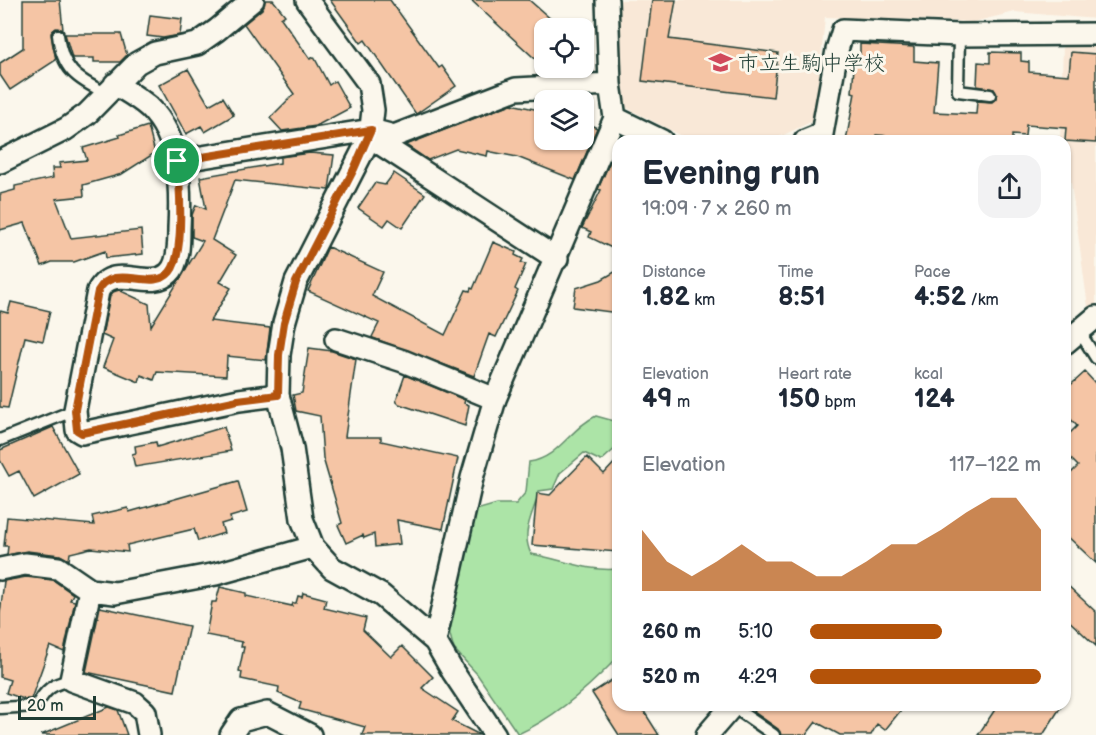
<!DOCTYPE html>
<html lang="en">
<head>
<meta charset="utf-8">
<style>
	body { margin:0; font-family:"Balsamiq Sans","Klee One",sans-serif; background:#f2f2f3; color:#1f2937; height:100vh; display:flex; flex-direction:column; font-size:22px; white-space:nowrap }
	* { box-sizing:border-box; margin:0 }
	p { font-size:20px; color:#747a83 }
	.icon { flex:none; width:33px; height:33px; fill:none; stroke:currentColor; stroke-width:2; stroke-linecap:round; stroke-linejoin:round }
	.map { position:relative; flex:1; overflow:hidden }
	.panel { position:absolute; left:612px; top:135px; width:459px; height:576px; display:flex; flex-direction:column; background:#fff; border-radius:18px; box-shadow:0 2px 4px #0004 }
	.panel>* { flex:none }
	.tools { position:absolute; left:534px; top:18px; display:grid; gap:12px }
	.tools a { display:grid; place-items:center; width:60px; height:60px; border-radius:12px; background:#fff; box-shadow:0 2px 4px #0004; font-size:30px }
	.scale { position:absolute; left:18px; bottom:15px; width:78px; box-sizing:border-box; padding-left:6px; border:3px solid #1f3d34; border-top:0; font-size:16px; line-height:21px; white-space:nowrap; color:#1f3d34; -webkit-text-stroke:4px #fbf7ec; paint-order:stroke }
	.pin { position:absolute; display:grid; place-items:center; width:51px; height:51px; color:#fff; margin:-26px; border:3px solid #fff; border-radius:50%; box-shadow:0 2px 6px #0007 }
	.round { display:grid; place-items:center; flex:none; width:63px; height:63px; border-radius:18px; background:#f2f2f3 }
	.head { display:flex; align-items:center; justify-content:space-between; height:102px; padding:0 30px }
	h1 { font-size:33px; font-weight:800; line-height:45px }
	.metrics { display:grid; grid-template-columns:repeat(3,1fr); gap:9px; height:102px; padding:6px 30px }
	.metrics div { display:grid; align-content:center }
	.metrics b { font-size:26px; font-weight:800 }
	.metrics small { font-size:16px; font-weight:400 }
	.metrics p { font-size:16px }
	.chart { height:168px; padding:12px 30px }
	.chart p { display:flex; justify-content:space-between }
	.chart svg { width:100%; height:108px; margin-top:6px; fill:#b45309; opacity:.7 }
	ul { padding:0 30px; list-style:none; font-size:20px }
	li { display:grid; grid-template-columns:96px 72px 1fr; align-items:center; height:45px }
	li i { height:15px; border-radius:8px; background:#b45309 }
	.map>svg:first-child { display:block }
	.built { fill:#f9e8d7 }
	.green { fill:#ace4a7; stroke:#66906e; stroke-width:1.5 }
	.building { fill:#f5c5a5; stroke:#1f3d34; stroke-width:1.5 }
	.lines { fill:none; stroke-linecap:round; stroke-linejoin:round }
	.lane-casing { stroke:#1f3d34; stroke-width:15 }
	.street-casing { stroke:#1f3d34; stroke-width:26 }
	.lane { stroke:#fbf7ec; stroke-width:10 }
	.street { stroke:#fbf7ec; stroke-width:21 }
	.route-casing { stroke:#fff; stroke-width:12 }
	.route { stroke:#b45309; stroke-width:8 }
	.labels { text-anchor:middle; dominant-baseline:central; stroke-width:6; stroke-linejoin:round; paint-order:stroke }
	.poi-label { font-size:21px; fill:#1f3d34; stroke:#fbf7ec; text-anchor:start }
</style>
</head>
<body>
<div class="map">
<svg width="1096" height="735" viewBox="0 0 1096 735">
	<rect width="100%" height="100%" fill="#fbf7ec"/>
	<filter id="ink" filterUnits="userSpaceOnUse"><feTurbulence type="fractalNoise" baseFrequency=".0167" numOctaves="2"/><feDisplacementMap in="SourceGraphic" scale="12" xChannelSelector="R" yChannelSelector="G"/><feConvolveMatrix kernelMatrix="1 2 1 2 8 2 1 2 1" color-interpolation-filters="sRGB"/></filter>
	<g filter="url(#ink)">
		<path class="built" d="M616,0h480v19l-81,-7 -42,10 -148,-5 -10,103 -44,21h-79l-71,-36z
			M1096,42v267l-7,5 -23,-167 -1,-6h-5l3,-96z"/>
		<path class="green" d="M596,416l22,6v24l-17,15 -17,-8 -24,20 -7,16 -14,2c-5,23 -19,40 -8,63 31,5 56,18 87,15v94l-4,-2c-27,28 -60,57 -96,73l-41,-60 -23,-25 -6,-21 28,-118 21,-6h19l10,-12 3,-30c30,-4 41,-34 67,-46z"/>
		<path class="building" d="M23,0h37l3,30 -7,-2 -5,5 5,27 -46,30 -10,-15v-12l23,-15z
			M265,0h8l12,15 -4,3 29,41 4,-2 15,28 6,-4 15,27 -34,18 -34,5 -12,-13 24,-24 -50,-70 18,-15z
			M330,0h60l49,68 3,-2 14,20 -40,28 -51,-74 -4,3z
			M471,0h58l32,28h-17v39z
			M652,0h24l-7,39 109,14 -5,44 -131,-16z
			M150,15l32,4 -2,16 -17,3 -16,-2z
			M65,34h56l6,21 -7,7h-26v-4h-22z
			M860,44l54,3v14l24,2 -4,49 42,2 1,-13 15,1 5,-6 -3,-7 -17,-3 1,-24 12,1v-11l31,1v8l8,1v10l40,3 2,-23 25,2v89l-31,-2 1,-13 -40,-3 -1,11 -13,-1v6h-88v-3l-48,-3 -1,6h-29l9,-48 -3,-1 3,-37h5z
			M188,69l21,36 14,-8 11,18 -29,17 -4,-6 -15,8 -27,-49z
			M511,104l33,7v29h40v-18l13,6 -22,52 -58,-23 -25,-5 -4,-1 -1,5 -31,-7 -28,11 -22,-15z
			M148,126l7,27 -33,21 -39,11 1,11 -28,3 15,39 70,-8 2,24 -37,4 -1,-7 -31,11h-22l-10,4 -17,-43 -25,7v-36l15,-4v-4l38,-8 -1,-10h8l-1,-5 28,-3 -4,-12 37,-11 -1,-2z
			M618,143v108l-29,-14 2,-5 -9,-4 19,-38 -3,-1z
			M310,153l24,2 -5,35 -94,-10 -23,60 24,15 -16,27 11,6 -21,33 60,7 -4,32 -39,-4 -1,20 -69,-4 -3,8 -13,-5 -2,7 -36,-15 10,-27 -11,-5 8,-39 3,-4 6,-2 30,14 2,22 52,-85 -11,-4v-22l4,-10 10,4 -6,-32 80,-14v-6z
			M394,173l31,21 -23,34 -13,-9 -5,7 -26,-18 17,-25 10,2z
			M493,242l23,10 -1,3 8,4 -2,4 5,1 -11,25 3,2 -22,46 -7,-3 -15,42 -101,-38 -1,-1 7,-14 -71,-32 20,-44 55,25 -11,24 73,39 21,-45 4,1 1,-3 2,1z
			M618,270v43l-45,-6 3,-19 25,-8z
			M11,302l39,9 -7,30 -18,-4 -17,71 -8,-1v-96l8,2z
			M309,348l23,3 24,8 -11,78h36v4l77,17 -15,71 -46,-9 3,24 -25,3 -1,-13 -10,4 -1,-3 -17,8 -8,-18 4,-2 -19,-65 -3,-42 -24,-5 -3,-16 9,-2z
			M1085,372l11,12v179l-31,-29v-55l13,-13 -13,-13v-15l12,-12 -12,-13v-23z
			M405,375l60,25 -1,3 5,2 -4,21 -66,-22 -3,-3z
			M53,427l26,47 -45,25 -15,-28 -10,5 -9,-16v-10z
			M224,427l7,24 -96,16 -3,-13 4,-1 -1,-7 21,-4 1,5z
			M587,457l17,17 14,-15v93l-86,-7 5,-52 13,2z
			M238,481l9,31 -17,5 1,4 -10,3 3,9 -26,8 -4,-12 -67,16 1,7 -37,-4 -21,5 -1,7 -9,-5 -33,-4 -20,4 1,-9h-4l3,-29 87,8 -2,-9 36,-8 1,4z
			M26,577l27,3 20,14 -3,6 5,1 -11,51 -14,-6 -19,53h-7l-18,-6 4,-13 -10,-3v-63l4,-33z
			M1065,583l31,29v34l-31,-29z
			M220,587l26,6v3l46,10 1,-3h3l2,-7 4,1 1,-4 23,6 -2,9 42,10 -3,12 28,27 11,-11 31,31 -11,11 36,24 -6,9 28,14h-118l3,-8 -66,-18 2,-6 -23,-10 1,-6 -38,-8 1,-7 -3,-1 5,-24h-3l1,-5 -36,-7 6,-33h4z
			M100,607l89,19 -14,65 -89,-19z
			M618,676v29h22l19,30h-40l-27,-42z
			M759,705h146l-20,25 -8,-6 -6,11h-31l-24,-13 -10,13h-25l-3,-6 -24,-17z
			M998,705h64l-19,30h-65z
			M109,707l9,3 9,25h-86z"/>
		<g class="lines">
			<defs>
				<path id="lane" d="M58,35c4,34 18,44 48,58
					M959,35l-1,56 32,4
					M1079,331l17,27
					M0,440l75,-30
					M732,706l42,29
					M0,708l36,-2c10,-17 16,-22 35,-26"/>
				<path id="street" d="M307,0l62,84 4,26 -3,27 -74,145 -12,41 -5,32 -1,40 14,53 10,71 11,28 19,21 49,27 54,46 18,31 42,63
					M115,84c11,7 24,14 34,23 32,31 32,81 30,122 0,12 0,35 -10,44 -20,19 -55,-12 -71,18l-23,119 2,20 5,3 157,-33 39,-5
					M615,118l47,23
					M370,137l187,122
					M805,141l17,-7 15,-84 6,-20 116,5 137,-1
					M177,161l194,-31 23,6 122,-47 94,-5
					M0,162l66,-33 21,-15 50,-51 18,-10 42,-9 20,-14 36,-30
					M336,339l67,22 92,38
					M1065,343l31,-26
					M0,569l25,-5 33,4 32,22 25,3 101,-19 97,-27
					M90,590l-19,90 64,23 10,9 4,23
					M435,641l37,-163 23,-79 120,-281 -5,-34 -3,-84
					M231,735l10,-15 26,-7 43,22
					M707,735l26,-30"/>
			</defs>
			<use href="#lane" class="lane-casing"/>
			<use href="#street" class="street-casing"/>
			<use href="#lane" class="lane"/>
			<use href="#street" class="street"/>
		</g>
	</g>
	<g class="lines" filter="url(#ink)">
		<defs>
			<path id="route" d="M371,130l-17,39 -58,113 -12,41 -5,32 -1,40 -40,5 -156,33 -5,-3 -2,-20 23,-119c16,-30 54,2 72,-19 15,-18 10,-88 7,-111z"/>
		</defs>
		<use href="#route" class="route-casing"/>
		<use href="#route" class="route"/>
	</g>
	<defs>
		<symbol id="school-bare" viewBox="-9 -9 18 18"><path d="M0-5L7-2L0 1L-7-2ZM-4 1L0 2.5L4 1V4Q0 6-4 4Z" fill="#d1495b" stroke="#fbf7ec" stroke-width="2.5" paint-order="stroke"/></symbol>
	</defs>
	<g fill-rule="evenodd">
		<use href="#school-bare" x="704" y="46" width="33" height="33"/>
	</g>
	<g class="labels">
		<g class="poi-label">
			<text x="738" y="63">市立生駒中学校</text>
		</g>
	</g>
</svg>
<div class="tools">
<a><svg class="icon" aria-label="locate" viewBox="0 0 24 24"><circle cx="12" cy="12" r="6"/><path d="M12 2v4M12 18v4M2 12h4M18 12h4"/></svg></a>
<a><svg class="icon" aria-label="layers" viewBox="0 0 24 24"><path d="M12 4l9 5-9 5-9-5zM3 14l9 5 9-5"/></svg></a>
</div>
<div class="scale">20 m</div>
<div class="pin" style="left:177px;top:161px;background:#1e9e55"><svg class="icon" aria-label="arrive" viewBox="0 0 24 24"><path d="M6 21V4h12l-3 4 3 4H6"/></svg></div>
<section class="panel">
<div class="head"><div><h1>Evening run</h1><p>19:09 · 7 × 260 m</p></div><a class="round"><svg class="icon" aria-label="share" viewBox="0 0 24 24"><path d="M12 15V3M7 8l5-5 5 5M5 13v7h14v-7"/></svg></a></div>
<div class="metrics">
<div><p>Distance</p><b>1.82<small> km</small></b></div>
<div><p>Time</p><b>8:51</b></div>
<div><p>Pace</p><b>4:52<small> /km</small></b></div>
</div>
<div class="metrics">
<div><p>Elevation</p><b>49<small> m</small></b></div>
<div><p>Heart rate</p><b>150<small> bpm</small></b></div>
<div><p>kcal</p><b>124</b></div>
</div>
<div class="chart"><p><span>Elevation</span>117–122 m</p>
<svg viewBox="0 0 160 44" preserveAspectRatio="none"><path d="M0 44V19L10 32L20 38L30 32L40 25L50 32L60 32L70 38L80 38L90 32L100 25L110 25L120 19L130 12L140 6L150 6L160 19V44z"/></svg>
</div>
<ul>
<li><b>260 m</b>5:10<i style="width:57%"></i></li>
<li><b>520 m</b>4:29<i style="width:100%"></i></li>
</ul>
</section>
</div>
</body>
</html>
